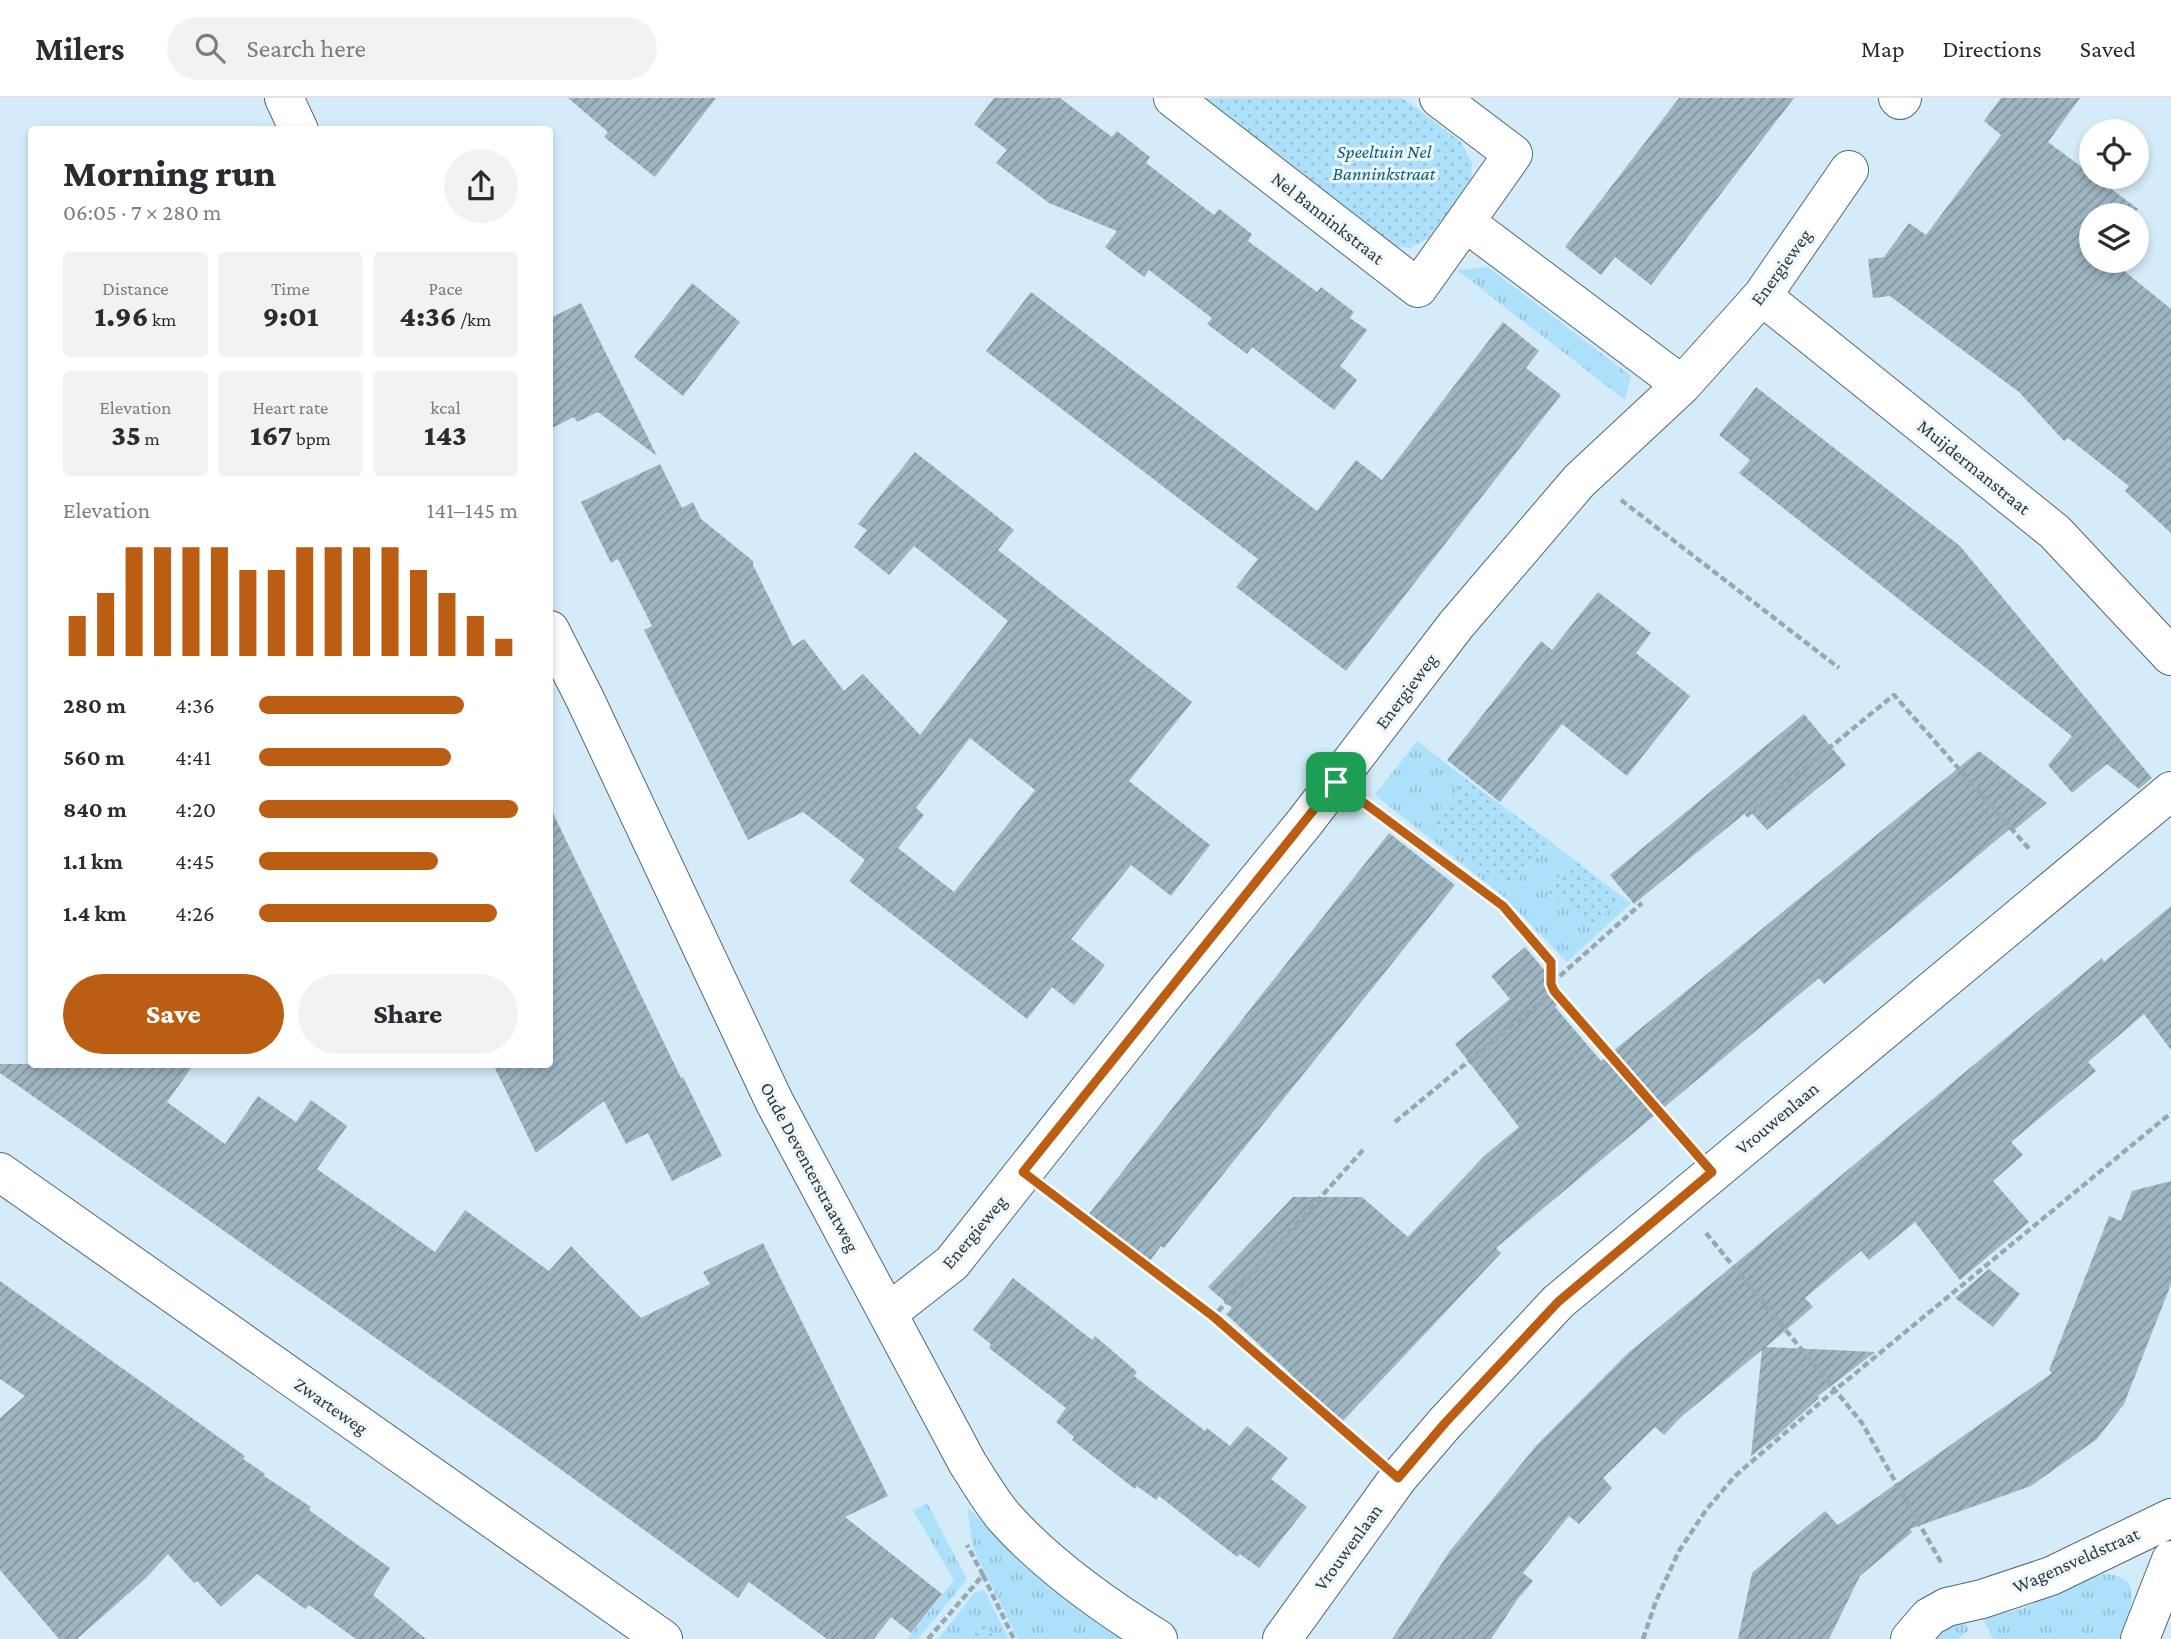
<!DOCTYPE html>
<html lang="en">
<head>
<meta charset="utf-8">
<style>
	body { margin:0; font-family:"Crimson Pro",serif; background:#f2f2f3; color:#2b2b33; height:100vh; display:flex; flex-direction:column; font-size:26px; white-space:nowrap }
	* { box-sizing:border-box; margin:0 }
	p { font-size:23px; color:#7c7c81 }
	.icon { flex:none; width:38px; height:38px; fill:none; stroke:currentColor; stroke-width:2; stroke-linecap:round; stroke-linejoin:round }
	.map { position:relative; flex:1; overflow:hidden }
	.sheet { position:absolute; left:28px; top:28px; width:525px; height:942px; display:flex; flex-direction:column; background:#fff; border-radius:7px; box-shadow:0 4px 10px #0003 }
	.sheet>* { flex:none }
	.tools { position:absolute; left:2079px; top:21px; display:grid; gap:14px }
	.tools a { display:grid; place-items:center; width:70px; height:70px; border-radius:50%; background:#fff; box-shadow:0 4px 10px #0003; font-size:35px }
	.pin { position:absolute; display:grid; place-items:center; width:60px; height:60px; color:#fff; margin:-30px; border-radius:14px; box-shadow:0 4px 10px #0006 }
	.round { display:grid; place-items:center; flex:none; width:74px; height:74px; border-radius:37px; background:#f2f2f3 }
	.overview { display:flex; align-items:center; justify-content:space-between; height:119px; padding:0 35px }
	h1 { font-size:38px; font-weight:800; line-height:52px }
	.metrics { display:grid; grid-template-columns:repeat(3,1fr); gap:10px; height:119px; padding:7px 35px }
	.metrics div { display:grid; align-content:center; border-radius:7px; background:#f2f2f3; text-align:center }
	.metrics b { font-size:30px; font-weight:800 }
	.metrics small { font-size:19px; font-weight:400 }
	.metrics p { font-size:19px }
	.chart { height:196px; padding:14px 35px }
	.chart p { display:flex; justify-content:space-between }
	.chart svg { width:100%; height:126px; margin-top:7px; stroke:#bb5d12; stroke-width:6 }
	.button { display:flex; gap:14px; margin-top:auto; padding:14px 35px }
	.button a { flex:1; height:80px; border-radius:42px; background:#bb5d12; color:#fff; font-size:28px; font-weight:800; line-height:80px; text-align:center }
	.button a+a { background:#f2f2f3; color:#2b2b33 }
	ul { padding:0 35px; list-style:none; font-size:23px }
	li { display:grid; grid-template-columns:112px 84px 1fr; align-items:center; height:52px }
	li i { height:18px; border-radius:9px; background:#bb5d12 }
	header { display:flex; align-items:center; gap:42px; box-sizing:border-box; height:98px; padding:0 35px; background:#fff; border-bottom:2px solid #e1e1e2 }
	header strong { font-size:33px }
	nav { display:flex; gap:38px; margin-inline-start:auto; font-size:24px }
	.search { width:490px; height:63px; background:#f2f2f3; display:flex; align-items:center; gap:18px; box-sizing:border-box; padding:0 24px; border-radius:38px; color:#7c7c81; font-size:26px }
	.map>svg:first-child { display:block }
	.grass { fill:url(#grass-tufts) }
	.park { fill:url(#park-dots) }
	.building { fill:url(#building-hatch); fill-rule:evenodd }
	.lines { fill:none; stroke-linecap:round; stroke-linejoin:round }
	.minor-casing { stroke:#536874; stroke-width:40 }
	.path { stroke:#96a9b3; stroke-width:4.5; stroke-dasharray:7 3.5; stroke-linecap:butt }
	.minor { stroke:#fff; stroke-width:38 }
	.route-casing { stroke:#fff; stroke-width:14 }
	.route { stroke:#bb5d12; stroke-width:9 }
	.labels { text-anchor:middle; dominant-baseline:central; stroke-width:6; stroke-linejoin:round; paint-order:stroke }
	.park-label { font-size:19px; font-style:italic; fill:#105c7b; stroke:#edf7fc }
	.street-label { font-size:19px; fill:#2e373c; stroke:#edf7fc }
</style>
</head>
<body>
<header>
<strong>Milers</strong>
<div class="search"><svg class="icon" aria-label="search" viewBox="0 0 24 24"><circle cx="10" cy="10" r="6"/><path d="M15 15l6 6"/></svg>Search here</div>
<nav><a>Map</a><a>Directions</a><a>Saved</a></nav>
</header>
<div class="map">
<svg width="2171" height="1541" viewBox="0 0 2171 1541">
	<defs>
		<pattern id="grass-tufts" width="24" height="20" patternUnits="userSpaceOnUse" patternTransform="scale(1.75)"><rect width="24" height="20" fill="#ade0fb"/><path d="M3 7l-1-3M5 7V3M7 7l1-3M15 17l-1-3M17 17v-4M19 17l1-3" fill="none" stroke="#95c1d8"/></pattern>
		<pattern id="park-dots" width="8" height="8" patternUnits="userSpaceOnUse" patternTransform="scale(1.75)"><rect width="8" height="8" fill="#ade0fb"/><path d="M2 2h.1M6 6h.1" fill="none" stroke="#95c1d8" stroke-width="1.8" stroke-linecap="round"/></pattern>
		<pattern id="building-hatch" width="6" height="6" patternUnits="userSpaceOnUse" patternTransform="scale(1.75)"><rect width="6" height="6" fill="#9db4c1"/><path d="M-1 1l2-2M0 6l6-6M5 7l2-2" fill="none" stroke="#80939e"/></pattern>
	</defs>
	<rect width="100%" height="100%" fill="#d4ecf9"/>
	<path class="grass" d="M1488,169l143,109 -6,24 -168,-130z
		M1417,643l49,38 -39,45 82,65 41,-48 23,18 -25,33 44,32 32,-26 7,5 -64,59 -63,-65 -129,-102z
		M927,1405l40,76 -49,60h-11l47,-59 -41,-69z
		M967,1409l56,56 101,76h-106l-45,-91z
		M2103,1476c45,0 26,39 16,65h-126l-10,-20 38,-10z
		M984,1492l25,49h-14l-12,-23 -20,23h-25l37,-47z
		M1964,1522l5,10 -11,9h-26l16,-15z"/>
	<path class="park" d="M1196,0h207l58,44 11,21 -1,17 -42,58 -19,10 -10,-1 -17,-7z
		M1466,681l84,62 -41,48 -83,-64z
		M1573,761l51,39 -32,27 -44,-33z
		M983,1518l12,23h-32z"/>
	<path class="building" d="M568,0h148l-61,79 -51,-40 4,-5z
		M994,0h66l52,39 5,-6 33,26 -4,6 68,52 5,-6 33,25 -4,7 69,51 4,-5 33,25 -4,6 17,12 -27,36 17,14 -23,30 -82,-63 -5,7 -40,-30 5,-6 -63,-48 -5,7 -39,-30 12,-16 -68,-28 -53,-40 11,-13 -33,-26z
		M1679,0h115l-143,187 -36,-28 -14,18 -36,-28z
		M2001,0h79l-32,44 43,32v3h4l43,32 -5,6h-42v46h21l59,48v224l-46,-42 4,-5 -61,-48 -4,3 -45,-49 -129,-96 -17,2 -5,-39 16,-2 25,-34 17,12 75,-100 -17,-14z
		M692,185l48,39 -57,74 -49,-39z
		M1031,194l286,219 39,-51 26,20 121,-158 36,29 -13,17 35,27 -215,276 -110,-84 22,-28 -272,-208z
		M581,205l76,153 -59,-44 -21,10 -3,-5 -24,12v-111z
		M1756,289l204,159 192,232 -13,11 -32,-25 -35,29 -24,-28 24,-29 -333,-263 11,-13 -31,-25z
		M915,354l99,78 -16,20 194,152 -63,79 81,64 -39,51 -40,-31 -60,74 34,26 -31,40 -22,-18 -25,32 -178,-138 16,-21 -62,-48 -55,28 -104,-210 8,-4 -34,-67 -7,4 -30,-61 79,-38 22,44 11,-6 8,17 52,42v4l40,81 11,-7 40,52 19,-17 57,61 88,-114 -94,-75 -25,29 -35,-28 13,-17 -9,-6zM970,640l65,52 -81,102 -56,-44 26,-33 -8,-7z
		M1598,494l53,41 -15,20 54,43 -63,80 -65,-52 -62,78 -53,-42 94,-119 11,9z
		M1804,616l42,51 -79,65 -18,-20 -115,94 -24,-29z
		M1979,653l68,52 -34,28 -2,-3 -187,156 -5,-6 -323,270 5,5 -159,169 -15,-15 -6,7 -35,-34 5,-6 -65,-60 6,-6 -24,-21 85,-90h69l46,40 76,-81 35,-29 -64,-83 55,-45 -19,-23 34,-29 42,50 -12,10 46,54z
		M550,709l131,271 2,-1 39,79 -50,25 -24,-48 -22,11 -22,-43 -68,52 -43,-89h57z
		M1389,735l66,52 -291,363 -3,-2 -12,16 -60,-48z
		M2171,808v144l-27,-36 -56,48 8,9 -85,71 12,13 -30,26 36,41 -69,58 -45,-58 -46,38 -8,-9 -56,47 8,9 -47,40 109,5 -57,44 1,2 -41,37 -27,21 11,-106 -81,67 -17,18 -9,-8 -52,51 9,10 -33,36 -10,-8 -46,57 10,8 -16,19 -26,39h-99l58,-88 86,-105 91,-92 475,-396 2,4z
		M0,966h194l-27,38 58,42 33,-48 38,26 15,-22 36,26 -30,43 118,83 30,-42 84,61 22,-25 70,72 69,-34 -7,-12 60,-29 125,253 -43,21 97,77 -31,39 -20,-16 -17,22h-47l-78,-57 -11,16 -229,-166 -509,-359z
		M2171,1083v103l-47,120 -27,35 -66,47 -121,43 2,3 -52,44 -31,63h-91l14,-66 73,-62 13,14 214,-152 -3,-3 60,-154 12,5 11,-30z
		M1989,1171l31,25 -27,33 -38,-29z
		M1013,1180l79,62 3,-4 42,36 -3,4 71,55 2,-3 23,18 17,-20 41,32 -17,21 36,28 -48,61 -19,-14 -3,3 -78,-61 -3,4 -19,-14 -2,3 -63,-49 2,-3 -18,-15 10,-14 -77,-60 2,-4 -18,-14z
		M0,1183l245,175 -2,3 22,15 -1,2 47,31 -2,3 81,58 -17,27 53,44h-70l-47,-34 -4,4 -48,-35 -36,33 -24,-26 -3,2 -26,-29 -22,24 -69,61h-18l-59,-69v-152l25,-22 -25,-17z"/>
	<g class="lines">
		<defs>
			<path id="minor" d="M284,0l15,32
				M1173,0l245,190 47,-66 217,163
				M1439,0l74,56 -48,68
				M1898,0l2,2 2,-2
				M1762,198l293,236 116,124
				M550,532l35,69 189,402 194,363c12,18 23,38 37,54 43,48 98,87 153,121
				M0,1074l663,467
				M888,1215l64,-50 215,-272 138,-169 151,-197 123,-144 103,-96 80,-89 87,-126
				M1282,1541l116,-161 47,-55 113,-121 613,-511
				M1910,1541l19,-22 18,-10 35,-8 69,-23 120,-58
				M2140,1541l31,-79"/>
		</defs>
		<use href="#minor" class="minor-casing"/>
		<path class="path" d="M1621,402l218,168
			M1370,710l133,99 48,55v22l3,7 131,150
			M1746,718l148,-121 137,156
			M1552,885l90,-80
			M1395,1024l159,-131
			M1363,1052l-149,166 152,134
			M1059,1101l155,117
			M1706,1135l156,190 80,141
			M983,1477l31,64
			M928,1541l55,-64 -16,-30
			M1643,1541l13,-38 23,-50 27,-41 29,-34 100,-86 336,-277"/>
		<use href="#minor" class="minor"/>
	</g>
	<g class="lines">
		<defs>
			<path id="route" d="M1336,684l167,124 48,56v22l3,7 158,181 -154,130 -113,121 -47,55 -184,-161 -191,-145z"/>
		</defs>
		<use href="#route" class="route-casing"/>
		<use href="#route" class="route"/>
	</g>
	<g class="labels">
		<g class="park-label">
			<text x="1384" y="53">Speeltuin Nel<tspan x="1384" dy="22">Banninkstraat</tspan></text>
		</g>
		<g class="street-label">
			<text transform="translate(1328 120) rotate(38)">Nel Banninkstraat</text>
			<text transform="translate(1781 169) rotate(-54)">Energieweg</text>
			<text transform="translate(1974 369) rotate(39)">Muijdermanstraat</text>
			<text transform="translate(1406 593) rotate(-53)">Energieweg</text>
			<text transform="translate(1777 1020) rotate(-40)">Vrouwenlaan</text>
			<text transform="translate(810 1069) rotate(62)">Oude Deventerstraatweg</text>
			<text transform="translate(974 1134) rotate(-50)">Energieweg</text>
			<text transform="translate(331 1308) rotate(35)">Zwarteweg</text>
			<text transform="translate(1348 1449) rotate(-54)">Vrouwenlaan</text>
			<text transform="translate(2076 1462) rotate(-24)">Wagensveldstraat</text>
		</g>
	</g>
</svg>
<div class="tools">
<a><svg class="icon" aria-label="locate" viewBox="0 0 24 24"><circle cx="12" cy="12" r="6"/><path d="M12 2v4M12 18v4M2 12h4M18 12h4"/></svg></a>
<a><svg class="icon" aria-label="layers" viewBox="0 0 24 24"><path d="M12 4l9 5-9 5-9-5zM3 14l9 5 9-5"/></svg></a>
</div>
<div class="pin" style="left:1336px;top:684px;background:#1e9e55"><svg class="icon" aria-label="arrive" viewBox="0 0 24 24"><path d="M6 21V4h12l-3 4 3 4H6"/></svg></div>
<section class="sheet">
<div class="overview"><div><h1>Morning run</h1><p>06:05 · 7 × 280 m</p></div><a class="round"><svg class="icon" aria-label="share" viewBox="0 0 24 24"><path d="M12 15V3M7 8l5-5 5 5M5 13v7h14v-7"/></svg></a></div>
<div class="metrics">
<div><p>Distance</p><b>1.96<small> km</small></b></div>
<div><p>Time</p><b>9:01</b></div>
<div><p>Pace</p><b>4:36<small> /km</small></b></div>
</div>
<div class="metrics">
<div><p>Elevation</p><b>35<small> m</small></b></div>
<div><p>Heart rate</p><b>167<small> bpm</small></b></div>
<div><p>kcal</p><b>143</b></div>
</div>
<div class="chart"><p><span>Elevation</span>141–145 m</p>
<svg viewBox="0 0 160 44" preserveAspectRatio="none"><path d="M5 44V30M15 44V22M25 44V6M35 44V6M45 44V6M55 44V6M65 44V14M75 44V14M85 44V6M95 44V6M105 44V6M115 44V6M125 44V14M135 44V22M145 44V30M155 44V38"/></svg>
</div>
<ul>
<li><b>280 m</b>4:36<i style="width:79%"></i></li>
<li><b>560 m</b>4:41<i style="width:74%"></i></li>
<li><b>840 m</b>4:20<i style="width:100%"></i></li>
<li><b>1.1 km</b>4:45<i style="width:69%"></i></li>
<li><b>1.4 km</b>4:26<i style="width:92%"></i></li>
</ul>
<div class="button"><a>Save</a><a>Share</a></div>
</section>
</div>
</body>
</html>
